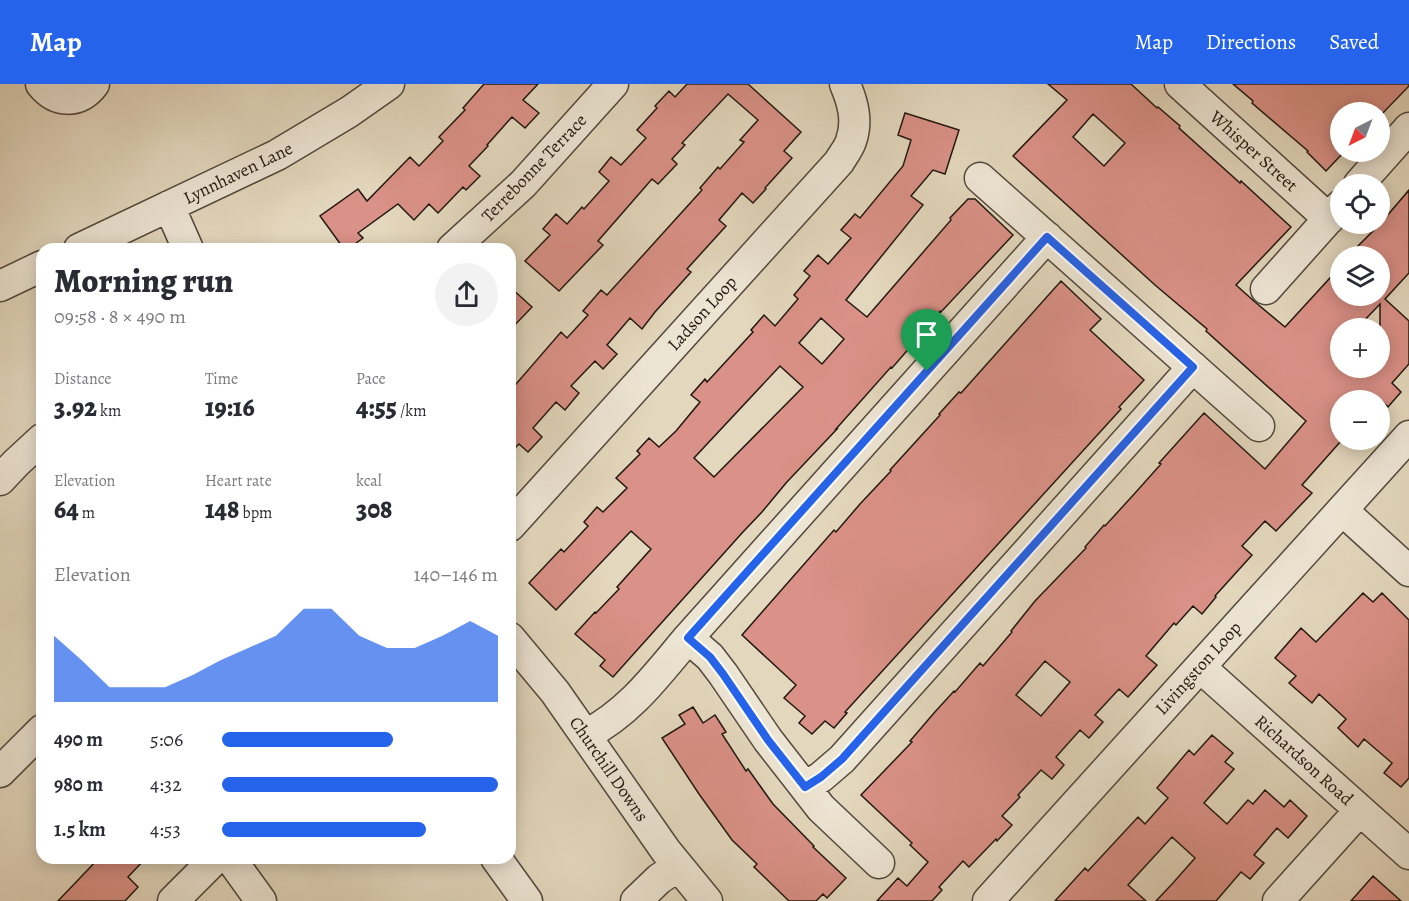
<!DOCTYPE html>
<html lang="en">
<head>
<meta charset="utf-8">
<style>
	body { margin:0; font-family:Alegreya,serif; background:#f2f2f3; color:#2b2b33; height:100vh; display:flex; flex-direction:column; font-size:22px; white-space:nowrap }
	* { box-sizing:border-box; margin:0 }
	p { font-size:20px; color:#7c7c81 }
	.icon { flex:none; width:33px; height:33px; fill:none; stroke:currentColor; stroke-width:2; stroke-linecap:round; stroke-linejoin:round }
	.map { position:relative; flex:1; overflow:hidden }
	.side { position:absolute; left:36px; top:159px; width:480px; height:621px; display:flex; flex-direction:column; background:#fff; border-radius:18px; box-shadow:0 3px 15px #0003 }
	.side>* { flex:none }
	.needle { width:39px; rotate:222deg }
	.buttons { position:absolute; left:1330px; top:18px; display:grid; gap:12px }
	.buttons a { display:grid; place-items:center; width:60px; height:60px; border-radius:50%; background:#fff; box-shadow:0 3px 15px #0003; font-size:30px }
	.pin { position:absolute; display:grid; place-items:center; width:51px; height:51px; color:#fff; margin:-62px -26px; border-radius:50% 50% 50% 0; rotate:-45deg; box-shadow:0 0 6px #0007 }
	.pin .icon { rotate:45deg }
	.round { display:grid; place-items:center; flex:none; width:63px; height:63px; border-radius:32px; background:#f2f2f3 }
	.head { display:flex; align-items:center; justify-content:space-between; height:102px; padding:0 18px }
	h1 { font-size:33px; font-weight:800; line-height:45px }
	.metrics { display:grid; grid-template-columns:repeat(3,1fr); gap:9px; height:102px; padding:6px 18px }
	.metrics div { display:grid; align-content:center }
	.metrics b { font-size:26px; font-weight:800 }
	.metrics small { font-size:16px; font-weight:400 }
	.metrics p { font-size:16px }
	.chart { height:168px; padding:12px 18px }
	.chart p { display:flex; justify-content:space-between }
	.chart svg { width:100%; height:108px; margin-top:6px; fill:#2563eb; opacity:.7 }
	ul { padding:0 18px; list-style:none; font-size:20px }
	li { display:grid; grid-template-columns:96px 72px 1fr; align-items:center; height:45px }
	li i { height:15px; border-radius:8px; background:#2563eb }
	header { display:flex; align-items:center; gap:36px; box-sizing:border-box; height:84px; padding:0 30px; background:#2563eb; color:#fff }
	header strong { font-size:28px }
	nav { display:flex; gap:33px; margin-inline-start:auto; font-size:21px }
	.map>svg:first-child { display:block }
	.building { fill:#da9187; stroke:#221810; stroke-width:1.5; fill-rule:evenodd }
	.lines { fill:none; stroke-linecap:round; stroke-linejoin:round }
	.minor-casing { stroke:#52483b; stroke-width:33 }
	.minor { stroke:#ede5d4; stroke-width:30 }
	.route-casing { stroke:#fff; stroke-width:12 }
	.route { stroke:#2563eb; stroke-width:8 }
	.labels { text-anchor:middle; dominant-baseline:central; stroke-width:4.5; stroke-linejoin:round; paint-order:stroke }
	.street-label { font-size:18px; fill:#221810; stroke:#ede5d4 }
</style>
</head>
<body>
<header>
<strong>Map</strong>
<nav><a>Map</a><a>Directions</a><a>Saved</a></nav>
</header>
<div class="map">
<svg width="1409" height="817" viewBox="0 0 1409 817">
	<rect width="100%" height="100%" fill="#e3d7bd"/>
	<filter id="stains"><feTurbulence type="fractalNoise" baseFrequency=".00333" numOctaves="4"/><feColorMatrix values="0 0 0 0 .2 0 0 0 0 .09 0 0 0 0 .02 0 0 0 .5 -.17"/></filter>
	<radialGradient id="worn" r=".72"><stop offset=".6" stop-color="#630" stop-opacity="0"/><stop offset="1" stop-color="#630" stop-opacity=".3"/></radialGradient>
	<path class="building" d="M484,0h54l-15,16 16,13 -14,15 -13,-11 -25,28 1,1 -19,20 11,10 -14,14 -3,-3 -25,26 -9,-9 -15,16 -16,-16 -40,29 5,5 -15,11h-4l-24,-33 38,-27 9,12 43,-44 9,9 24,-25 -4,-4 26,-27 -2,-2z
		M687,0h61l53,48 -17,19 8,7 -27,30 1,1 -13,14 -11,-10 -23,27 7,6 -39,43 4,3 -36,40 -13,17 -12,-11 -23,27 10,9 -14,15 -8,-8 -24,25 8,7 -14,17 -9,-8 -23,26 9,9 -14,15 -9,-8 -9,9v-62l51,-59 6,6 21,-23 -5,-4 18,-21 6,5 95,-105 -2,-2 18,-21 2,2 24,-27 -4,-2 18,-20 -30,-26 -46,49 3,2 -13,14 5,5 -19,20 -6,-5 -54,62 5,4 -44,46 -34,-30 25,-26 -7,-6 13,-15 11,10 15,-17 2,2 25,-28 -10,-9 12,-15 10,8 25,-27 -9,-8 20,-22 -2,-2 14,-15 6,6z
		M1048,0h83l26,24 1,-1 22,19 -1,2 61,55 1,-2 50,46 -55,58 19,17 30,25 56,-61v30h39v-40h-32l32,-32 29,-34v83l-24,26 24,22v43l-17,19 9,9 -13,15 -7,-7h-40v41l-39,44 10,8 -36,38 -11,-10 -23,25 10,9 -37,41 1,1 -14,17 -9,-8 -17,19 -2,-2 -28,33 11,9 -29,32 -9,-8 -24,26 8,7 -14,16 -9,-8 -24,27 8,8 -12,14 -11,-9 -23,25 2,2 -18,19 10,9 -15,16 -1,-2 -27,28 -6,-6 -24,26 3,3 -10,11h-55l21,-23 9,8 21,-24 -18,-17 2,-2 -51,-48 51,-53 -2,-1 24,-28 20,-22 1,1 25,-29 3,3 29,-34 -1,-1 24,-30 51,-53 -1,-1 19,-22 1,1 31,-34 25,-28 -2,-1 45,-50 61,56 41,-48 -100,-90 1,-2 -52,-44 -142,-129 54,-56zM1093,30l32,29 -21,23 -31,-29zM1380,220v64h-39v-40h16zM1045,577l25,21 -29,34 -25,-21z
		M1233,0h176v2l-29,30v-4h-39v40h3l-18,19 -19,-19 1,-1 -56,-48 1,-2z
		M905,29l54,17 -14,44 -12,-4 -22,26 12,9 -77,95 21,17 84,-97 -1,-2 18,-19h7l38,36 -72,77 -1,-1 -28,34 -20,23 -1,-1 -55,62h1l-51,54 -24,29 -20,21 -129,144 -13,-11 5,-6 -30,-26 20,-22 1,1 23,-24 -2,-2 34,-38 -20,-18 -75,79 -27,-27 32,-34 3,3 24,-26 -4,-4 13,-15 6,5 24,-24 -11,-10 24,-24 -3,-3 12,-13 10,9 17,-16 24,-29 -9,-7 14,-16 2,3 46,-50 -2,-2 13,-15 11,11 23,-27 -4,-4 16,-19 -6,-5 14,-16 10,9 23,-26 -10,-8 14,-16 5,4 43,-52 8,-26 -13,-5zM821,234l23,21 -22,25 -23,-21zM780,282l23,21 -89,90 -20,-19z
		M1061,197l40,38 -11,11 54,50 -25,27 2,2 -276,303 2,1 -13,15 -9,-7 -13,13 -13,-11 6,-7 -21,-18 12,-13 -54,-50 92,-105 2,2 24,-28 31,-33 -1,-1 50,-55 -1,-1 20,-22 2,1z
		M510,203l22,20 -22,23z
		M1363,509l10,9 9,-9 27,27v158l-8,9 -17,-14 8,-10 -28,-24 -6,8 -20,-19 8,-9 -27,-25 -7,9 -23,-20 7,-7 -21,-18 26,-30 15,14z
		M693,623l10,16 12,-8 11,17 -4,2 24,37 2,-2 25,35 41,42 -1,1 33,31 -19,20 -4,-4 -7,7h-27l-35,-34 3,-3 -25,-24 -33,-46 -37,-56 23,-14 -6,-9z
		M1212,651l21,18 -8,9 9,7 -30,34 23,21 21,-24 5,4 12,-14 19,17 6,-7 17,16 -19,22 -11,-10 -23,27 10,8 -14,16 -9,-7 -25,29h-60l17,-18 22,-25 -23,-21 -44,48 18,16h-91l30,-33 3,3 50,-54 7,7 23,-26 -11,-10 32,-38 5,5z
		M99,774h47l-18,19 10,10 -13,14h-67z
		M1373,792l28,25h-50z"/>
	<g class="lines">
		<defs>
			<path id="minor" d="M41,0c15,19 38,20 53,0
				M1180,0l149,135
				M980,94l279,248
				M1359,100l50,-56
				M169,122l19,43
				M79,165l198,-94 72,-43 40,-28
				M452,165l71,-65 90,-100
				M0,202l42,-20
				M1266,205l75,-84
				M0,396l16,-17 26,-24
				M1342,426l67,61
				M510,442l329,-364c4,-7 10,-14 12,-21 7,-20 2,-38 -6,-57
				M510,554l45,54 111,159 41,50
				M688,554l22,19 13,17 45,66 53,68 58,55
				M1200,583l209,187
				M586,651c44,-23 70,-59 102,-97l359,-401
				M0,688l42,-42
				M805,703l16,-10 21,-18 351,-392
				M230,774l31,43
				M496,774l31,43
				M173,817l43,-43
				M636,817l23,-22 19,-13
				M988,817l421,-465
				M1278,817l82,-91"/>
		</defs>
		<use href="#minor" class="minor-casing"/>
		<use href="#minor" class="minor"/>
	</g>
	<g class="lines">
		<defs>
			<path id="route" d="M1047,153l146,130 -351,392 -21,18 -16,10 -37,-47 -45,-66 -13,-17 -22,-19z"/>
		</defs>
		<use href="#route" class="route-casing"/>
		<use href="#route" class="route"/>
	</g>
	<g class="labels">
		<g class="street-label">
			<text transform="translate(1254 67) rotate(42)">Whisper Street</text>
			<text transform="translate(534 84) rotate(-46)">Terrebonne Terrace</text>
			<text transform="translate(238 89) rotate(-26)">Lynnhaven Lane</text>
			<text transform="translate(702 229) rotate(-48)">Ladson Loop</text>
			<text transform="translate(1198 584) rotate(-48)">Livingston Loop</text>
			<text transform="translate(1304 676) rotate(42)">Richardson Road</text>
			<text transform="translate(609 685) rotate(55)">Churchill Downs</text>
		</g>
	</g>
	<rect width="100%" height="100%" filter="url(#stains)"/>
	<rect width="100%" height="100%" fill="url(#worn)"/>
</svg>
<div class="buttons">
<a><svg class="needle" viewBox="-14 -14 28 28"><path d="M0-13l5 13h-10z" fill="#e53935"/><path d="M0 13l5-13h-10z" fill="#7c7c81"/></svg></a>
<a><svg class="icon" aria-label="locate" viewBox="0 0 24 24"><circle cx="12" cy="12" r="6"/><path d="M12 2v4M12 18v4M2 12h4M18 12h4"/></svg></a>
<a><svg class="icon" aria-label="layers" viewBox="0 0 24 24"><path d="M12 4l9 5-9 5-9-5zM3 14l9 5 9-5"/></svg></a>
<a>+</a>
<a>−</a>
</div>
<div class="pin" style="left:927px;top:287px;background:#1e9e55"><svg class="icon" aria-label="arrive" viewBox="0 0 24 24"><path d="M6 21V4h12l-3 4 3 4H6"/></svg></div>
<section class="side">
<div class="head"><div><h1>Morning run</h1><p>09:58 · 8 × 490 m</p></div><a class="round"><svg class="icon" aria-label="share" viewBox="0 0 24 24"><path d="M12 15V3M7 8l5-5 5 5M5 13v7h14v-7"/></svg></a></div>
<div class="metrics">
<div><p>Distance</p><b>3.92<small> km</small></b></div>
<div><p>Time</p><b>19:16</b></div>
<div><p>Pace</p><b>4:55<small> /km</small></b></div>
</div>
<div class="metrics">
<div><p>Elevation</p><b>64<small> m</small></b></div>
<div><p>Heart rate</p><b>148<small> bpm</small></b></div>
<div><p>kcal</p><b>308</b></div>
</div>
<div class="chart"><p><span>Elevation</span>140–146 m</p>
<svg viewBox="0 0 160 44" preserveAspectRatio="none"><path d="M0 44V17L10 27L20 38L30 38L40 38L50 33L60 27L70 22L80 17L90 6L100 6L110 17L120 22L130 22L140 17L150 11L160 17V44z"/></svg>
</div>
<ul>
<li><b>490 m</b>5:06<i style="width:62%"></i></li>
<li><b>980 m</b>4:32<i style="width:100%"></i></li>
<li><b>1.5 km</b>4:53<i style="width:74%"></i></li>
</ul>
</section>
</div>
</body>
</html>
